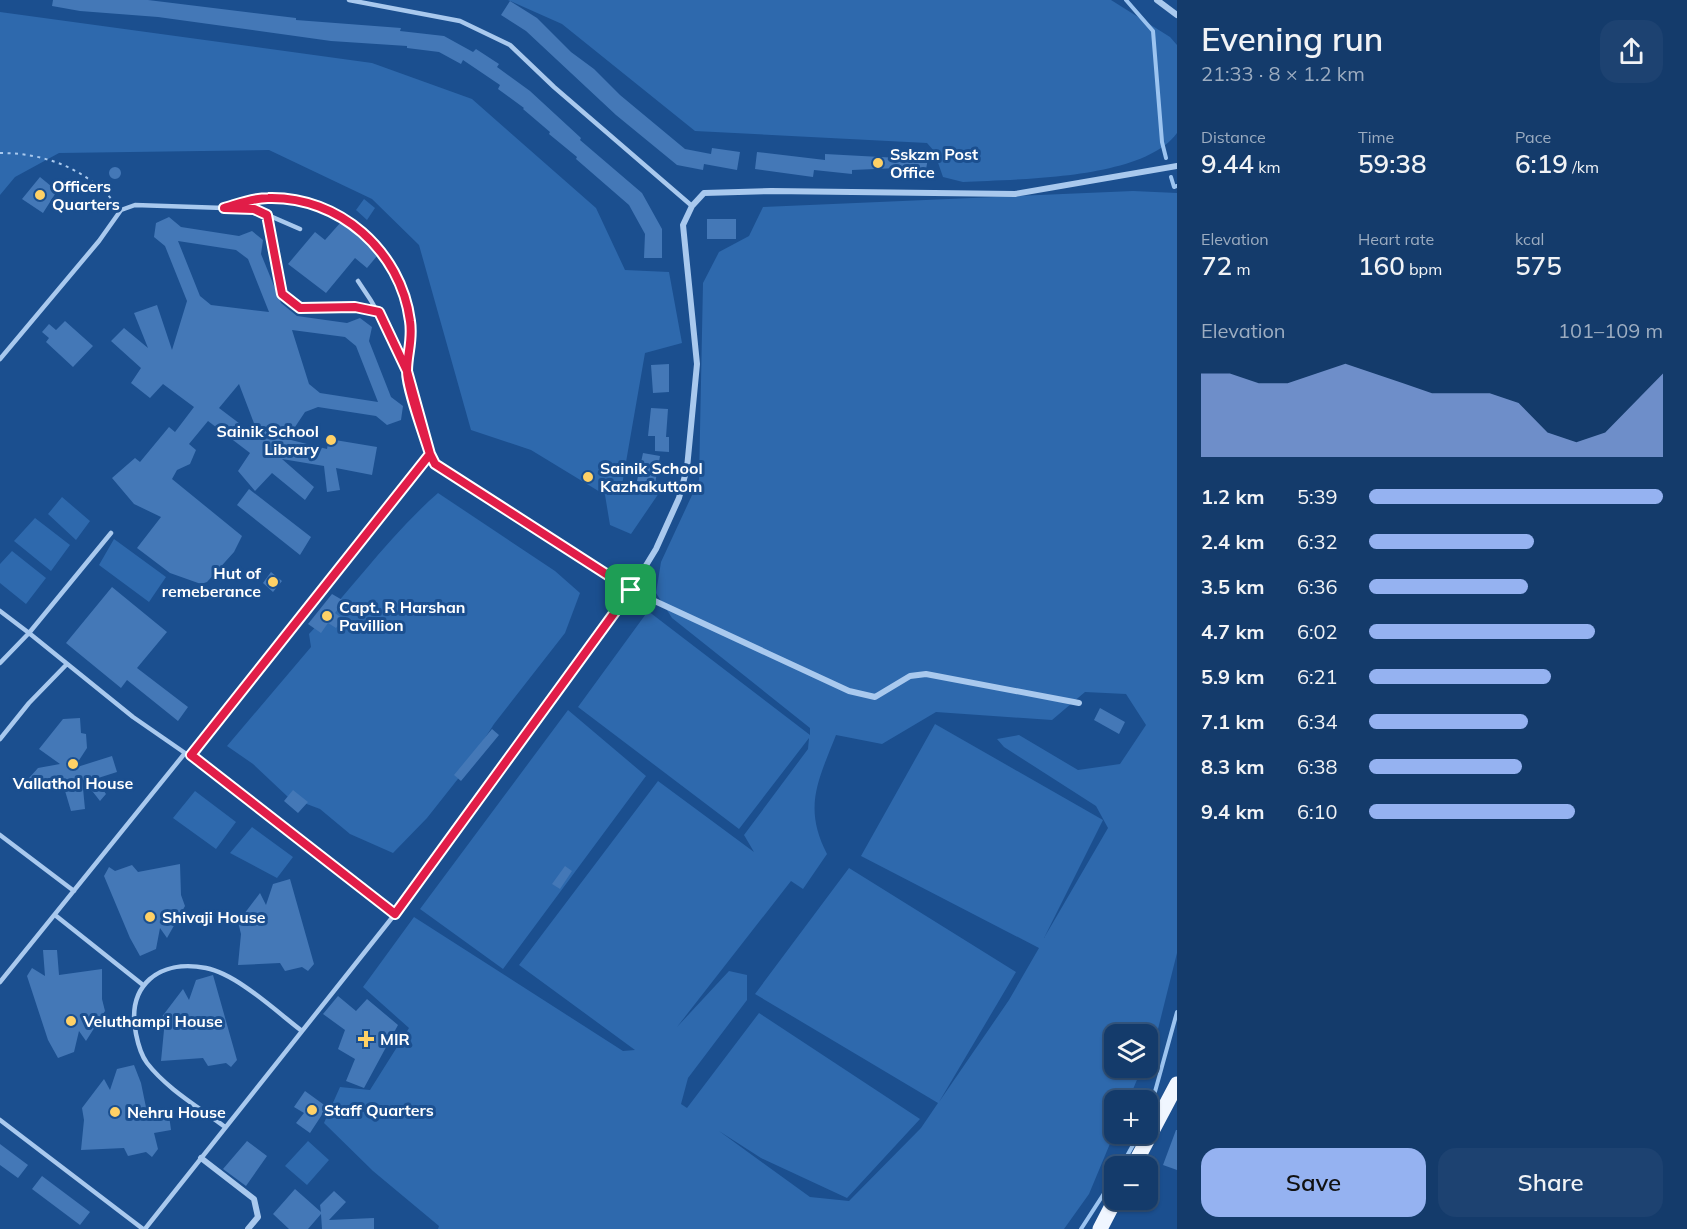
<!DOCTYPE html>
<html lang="en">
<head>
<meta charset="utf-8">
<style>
	body { margin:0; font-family:Mulish,sans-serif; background:#1d4271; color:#f1f3f6; height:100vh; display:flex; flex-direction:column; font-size:22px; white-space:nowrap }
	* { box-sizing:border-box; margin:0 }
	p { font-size:20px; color:#9dadc1 }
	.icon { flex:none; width:33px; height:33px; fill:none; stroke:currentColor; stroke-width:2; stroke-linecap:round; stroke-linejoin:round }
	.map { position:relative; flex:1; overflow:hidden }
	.details { display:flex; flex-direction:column; background:#143b6b; width:510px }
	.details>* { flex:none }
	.tools { position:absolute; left:1104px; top:1024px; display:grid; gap:12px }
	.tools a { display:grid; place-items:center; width:54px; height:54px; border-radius:12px; background:#143b6b; box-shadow:0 2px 4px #0004,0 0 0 2px #33557e; font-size:30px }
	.pin { position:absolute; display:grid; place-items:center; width:51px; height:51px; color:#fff; margin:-26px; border-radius:12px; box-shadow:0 3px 9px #0006 }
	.round { display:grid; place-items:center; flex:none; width:63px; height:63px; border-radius:18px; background:#1d4271 }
	.head { display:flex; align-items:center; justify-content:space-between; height:102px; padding:0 24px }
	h1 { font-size:33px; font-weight:600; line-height:45px }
	.stats { display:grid; grid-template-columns:repeat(3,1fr); gap:9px; height:102px; padding:6px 24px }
	.stats div { display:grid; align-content:center }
	.stats b { font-size:26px; font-weight:600 }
	.stats small { font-size:16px; font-weight:400 }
	.stats p { font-size:16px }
	.chart { height:168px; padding:12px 24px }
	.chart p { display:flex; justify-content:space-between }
	.chart svg { width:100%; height:108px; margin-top:6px; fill:#95b2f1; opacity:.7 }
	.cta { display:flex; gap:12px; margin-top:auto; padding:12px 24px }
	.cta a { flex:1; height:69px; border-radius:18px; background:#95b2f1; color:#111; font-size:24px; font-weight:600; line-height:69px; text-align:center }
	.cta a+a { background:#1d4271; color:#f1f3f6 }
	ul { padding:0 24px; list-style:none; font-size:20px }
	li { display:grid; grid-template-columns:96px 72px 1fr; align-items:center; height:45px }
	li i { height:15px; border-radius:8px; background:#95b2f1 }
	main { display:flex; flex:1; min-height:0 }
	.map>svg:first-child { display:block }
	.green { fill:#2e69ad; fill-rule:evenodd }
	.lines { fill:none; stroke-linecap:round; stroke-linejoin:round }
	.stream { stroke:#9cc4f0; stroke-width:4 }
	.building { fill:#4478b7; fill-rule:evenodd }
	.path { stroke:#a9c9ee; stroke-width:2; stroke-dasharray:3 4.5; stroke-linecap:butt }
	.lane { stroke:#a9c9ee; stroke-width:4.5 }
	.street { stroke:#a9c9ee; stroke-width:6 }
	.primary { stroke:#f0f6ff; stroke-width:15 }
	.route-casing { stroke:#fff; stroke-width:12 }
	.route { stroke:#e11d48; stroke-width:8 }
	.poi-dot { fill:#ffd166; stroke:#1b4f8f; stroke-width:2 }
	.labels { text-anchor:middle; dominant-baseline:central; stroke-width:6; stroke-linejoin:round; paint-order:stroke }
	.poi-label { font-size:16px; font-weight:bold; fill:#fff; stroke:#1b4f8f; text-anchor:start }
</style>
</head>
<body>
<main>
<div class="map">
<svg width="1177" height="1229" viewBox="0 0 1177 1229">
	<rect width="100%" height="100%" fill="#1b4f8f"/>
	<path class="green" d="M508,0h603l59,37 7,8v88c-34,47 -160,46 -214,49l-20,-5 -9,-26 -7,-8 -232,-12 -133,-107z
		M0,12l372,51 100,36 124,109 29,62 44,2 13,71 -37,10 -23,132 37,8 -28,41 -21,-9 -5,-30 -74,-45 -60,-20 -52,-185 -47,-46 -103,-49 -210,3 -44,24 -15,18z
		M1133,191l44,2v760l-20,80 -9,22v-20h-34v33h28l-14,33h-14v33l-25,60 -25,35h-626l1,-3 -66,-55 -49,-48 16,-36 30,3 39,-62 -46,-41 51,-70 209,134 12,-1 -116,-85 139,-184 96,71 -10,-17 64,-86 1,-11 -70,91 -161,-122 70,-96 162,124v-7l-138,-110 -16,-25 5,-31 38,-82 4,-197 16,-31 30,-16 14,-29zM1085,692l41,2 20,31 -26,39 -42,6 -59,-35 -22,4 7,8 92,59 12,22 -64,110 59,-118 -168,-96 -74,132 178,92 -30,52 -70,102 77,-130 -167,-104 -94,126 183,109 -17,25 -72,73 -39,-4 -91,-66 42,27 86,40 73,-79 -161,-106 -72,95 -6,-4 7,-26 59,-78v-25l-18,-4 -52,56 114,-146 12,8 24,-35c-24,-47 -9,-73 9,-119l46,9 54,-32 116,8z
		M364,199l11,9 -8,12 -11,-10z
		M438,493l117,78 25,22 -15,40 -71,91 -33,51 -34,43 -34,35 -43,-19 -30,-25 -32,-12 -35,-33 -26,-18 84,-99 -2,-13c44,-46 81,-99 129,-141z
		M62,497l28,24 -14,19 -28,-26z
		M35,518l35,27 -19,26 -37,-30z
		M114,539l52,38 -17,25 -50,-37z
		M12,551l34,27 -20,26 -26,-21v-19z
		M568,710l78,66 -143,193 -83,-60z
		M195,791l41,31 -20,27 -43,-31z
		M252,827l41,30 -16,21 -47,-25z
		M308,1141l21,19 -22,25 -22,-19z"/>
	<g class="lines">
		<path class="stream" d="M1126,0l27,31 9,111 4,16
			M1171,177l3,10 3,-1
			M1148,1117l29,-105
			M1121,1167l18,-33
			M1081,1229l33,-51"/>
	</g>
	<path class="building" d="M53,0h95l148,18v2l105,8 -1,3 44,5 29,16 3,-3 23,15 -2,3 33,24 51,47 -1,2 62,53 20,36v29h-18l1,-24 -16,-29 -53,-46 1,-2 -28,-23 1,-2 -27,-23 1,-1 -26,-19 2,-4 -37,-25 -2,4 -22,-12 -32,-4v-2l-76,-5 -173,-24 -78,-6 -28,-5z
		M510,1l27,17 34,34 23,17 26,26 65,54 26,5 1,-6 28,4 -3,18 -33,-6 -1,6 -26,-5 -61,-50 -90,-84 -25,-16z
		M757,152l68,8v-6l74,4 1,-4 28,4 -3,17 -28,-4 1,-3 -46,2v4l-38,-4 -1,7 -58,-8z
		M109 173a6 6 0 1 1 12 0a6 6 0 1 1-12 0Z
		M40,177l17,14 -14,22 -21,-14z
		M169,217l12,10 58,9 13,-5 11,9 -2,14 20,49 16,13 50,7 13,-5 12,9 -3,14 22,56 12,9 -2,14 -14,5 -11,-9 -58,-9 -13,5 -18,27 40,10 2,-10 48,8 -5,28 -36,-7 4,22 -13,2 -3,-26 -42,-7 32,28 -9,13 -33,-27 -17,18 -17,-20 12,-18 -42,-32 -19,23 7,6 -6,14 -13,6 -5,9 70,57 -8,16 -27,30 -6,2 -31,-11 -33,-25 24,-31 -27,-13 -22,-26 23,-20 5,4 29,-35 6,5 19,-25 -31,-23 -13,14 -19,-15 10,-15 -30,-27 13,-13 24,20 -14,-35 23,-8 15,45 15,-49 -22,-55 -11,-9 2,-14zM178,241l58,9 12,9 21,53 -58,-7 -11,-9zM292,330l53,7 11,9 22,56 -58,-9 -11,-9zM239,384l21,55 -41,-31z
		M707,219h29v20h-29z
		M341,222l24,20 12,14 -10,12 -12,-10 -29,35 -38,-29 27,-32 10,8z
		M65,321l28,25 -20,21 -27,-25 3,-4 -7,-6 7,-8 7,6z
		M669,364v28l-16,1 -2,-28z
		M651,408l17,1 -2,28h3v15l-14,-1v-15h-7z
		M643,453l17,3 -5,28 -18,-3z
		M249,489l62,48 -11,18 -63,-50z
		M271,572l11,9 -9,11 -10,-9z
		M112,587l55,45 -30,36 51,39 -10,14 -51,-41 -6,8 -55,-45z
		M332,594l12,7 -9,12 8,6 -7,9 -8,-5 -7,10 -13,-9z
		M1100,708l25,14 -6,12 -25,-14z
		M80,718l1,15 5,1 1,14 -13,20 38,-12 5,16 -22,7 11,15 -6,7 -18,-23 3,31 -14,2 -8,-27 -42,3 17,-19 22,-4 -21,-15 24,-30z
		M492,729l7,6 -38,46 -7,-6z
		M293,790l15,12 -10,11 -14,-12z
		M180,864l1,31 4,11 -18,32 -7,-10 -4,21 -16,7 -10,-18 -26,-62 5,-9 6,4 17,-6 6,7z
		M565,866l7,5 -12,18 -8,-5z
		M290,879l24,85 -6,7 -6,-4 -17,4 -5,-8 -42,2 3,-31 -3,-12 22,-29 6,12 7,-21z
		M43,950h14l2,25 43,-6v30l3,12 -19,30 -7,-10 -5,21 -16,6 -10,-18 -21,-64 5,-8 13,8z
		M213,975l24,85 -6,7 -5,-4 -18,3 -5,-8 -42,3 3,-31 -3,-12 22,-29 6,11 7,-20z
		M338,996l18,15 11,-12 31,26 -34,63 -18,-7 9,-22 -17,-10 7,-19 -22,-16z
		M134,1065l7,18 7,34 21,-2 2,15 -17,3 4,16 -6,8 -6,-5 -18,4 -4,-8 -43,2 3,-30 -2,-12 22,-29 6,11 7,-21z
		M305,1091l22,16 -17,26 -14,-10 8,-10 -10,-6z
		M1176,1130h1v40l-14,-5z
		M247,1141l20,15 -21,30 -23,-17z
		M0,1144l28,21 -10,13 -18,-13z
		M42,1176l48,36 -10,13 -48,-36z
		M295,1189l26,23 -1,-7 14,-14 12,11 -17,18 45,-2v11h-52l-1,-15 -13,15h-19l-16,-15z"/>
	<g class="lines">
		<path class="path" d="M0,153c46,0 86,16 116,51"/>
		<path class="lane" d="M349,0l111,21 50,24 44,42 138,119
			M267,215l15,79 18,14 55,-1 24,5
			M300,229l-46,-20 -30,-1c21,-6 41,-12 64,-9 84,9 135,92 119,172
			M0,359l99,-118 22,-31 14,-5 89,3
			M0,611l29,22 82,-100
			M0,663l29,-30 104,84 52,36
			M0,739l29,-36 37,-38
			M191,755l239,-301c-19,-67 -31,-115 -72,-173
			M0,835l74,56
			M55,915l88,70
			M0,982l185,-229 210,161 -250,315
			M0,1120l143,109
			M225,1127c-25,-19 -58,-38 -78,-64 -6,-8 -9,-19 -11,-29 -10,-49 23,-75 70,-66 31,6 71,44 96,63"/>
		<path class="street" d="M1157,0l20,15
			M430,454l5,10 196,126 218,101 26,6 35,-21 16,-2 153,29
			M395,914l236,-324 25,-41 23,-51 8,-30 10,-104 -14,-139 9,-19 12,-13 67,-2 244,3 162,-28
			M201,1158l53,41 4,18 -10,12"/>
		<path class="primary" d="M1133,1167l44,-83
			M1100,1229l15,-29"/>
	</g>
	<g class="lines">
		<defs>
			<path id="route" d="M631,590l-196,-126 -5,-10 -23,-83 -28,-59 -24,-5 -55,1 -18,-14 -15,-79 -13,-6 -30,-1c14,-4 29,-10 44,-10 71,-2 133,53 142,123 3,19 -3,33 -3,50 0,18 17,63 23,83l-239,301 204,159 236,-324"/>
		</defs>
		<use href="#route" class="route-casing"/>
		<use href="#route" class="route"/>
	</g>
	<g class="poi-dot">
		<circle cx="878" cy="163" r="6"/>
		<circle cx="40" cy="195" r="6"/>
		<circle cx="331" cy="440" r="6"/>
		<circle cx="588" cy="477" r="6"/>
		<circle cx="273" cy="582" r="6"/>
		<circle cx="327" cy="616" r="6"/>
		<circle cx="73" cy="764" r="6"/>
		<circle cx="150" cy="917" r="6"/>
		<circle cx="71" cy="1021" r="6"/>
		<path d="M363 1030h6v6h6v6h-6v6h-6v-6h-6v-6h6z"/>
		<circle cx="312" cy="1110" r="6"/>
		<circle cx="115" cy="1112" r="6"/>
	</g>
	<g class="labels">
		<g class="poi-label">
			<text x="890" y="154">Sskzm Post<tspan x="890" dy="18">Office</tspan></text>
			<text x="52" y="186">Officers<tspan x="52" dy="18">Quarters</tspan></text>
			<text x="319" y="431" text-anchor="end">Sainik School<tspan x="319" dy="18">Library</tspan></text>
			<text x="600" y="468">Sainik School<tspan x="600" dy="18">Kazhakuttom</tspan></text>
			<text x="261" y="573" text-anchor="end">Hut of<tspan x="261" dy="18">remeberance</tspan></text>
			<text x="339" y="607">Capt. R Harshan<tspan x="339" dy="18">Pavillion</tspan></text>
			<text x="73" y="783" text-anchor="middle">Vallathol House</text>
			<text x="162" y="917">Shivaji House</text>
			<text x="83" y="1021">Veluthampi House</text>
			<text x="380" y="1039">MIR</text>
			<text x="324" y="1110">Staff Quarters</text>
			<text x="127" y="1112">Nehru House</text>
		</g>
	</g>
</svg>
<div class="tools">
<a><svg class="icon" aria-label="layers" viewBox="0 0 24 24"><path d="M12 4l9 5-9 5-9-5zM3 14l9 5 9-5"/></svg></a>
<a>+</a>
<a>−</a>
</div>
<div class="pin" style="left:631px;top:590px;background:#1e9e55"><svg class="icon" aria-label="arrive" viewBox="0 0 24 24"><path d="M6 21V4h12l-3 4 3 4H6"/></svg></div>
</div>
<section class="details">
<div class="head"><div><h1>Evening run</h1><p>21:33 · 8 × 1.2 km</p></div><a class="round"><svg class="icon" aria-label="share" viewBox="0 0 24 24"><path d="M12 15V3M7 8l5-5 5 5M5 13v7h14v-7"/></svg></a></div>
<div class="stats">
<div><p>Distance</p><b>9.44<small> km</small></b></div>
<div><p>Time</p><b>59:38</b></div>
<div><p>Pace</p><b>6:19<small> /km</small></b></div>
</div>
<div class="stats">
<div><p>Elevation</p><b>72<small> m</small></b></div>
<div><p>Heart rate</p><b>160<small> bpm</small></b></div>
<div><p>kcal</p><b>575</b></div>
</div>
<div class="chart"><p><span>Elevation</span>101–109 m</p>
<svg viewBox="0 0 160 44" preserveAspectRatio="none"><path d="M0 44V10L10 10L20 14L30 14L40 10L50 6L60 10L70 14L80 18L90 18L100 18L110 22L120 34L130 38L140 34L150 22L160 10V44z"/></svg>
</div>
<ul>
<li><b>1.2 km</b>5:39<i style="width:100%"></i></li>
<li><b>2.4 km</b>6:32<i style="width:56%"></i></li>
<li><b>3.5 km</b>6:36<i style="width:54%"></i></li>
<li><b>4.7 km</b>6:02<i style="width:77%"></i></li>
<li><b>5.9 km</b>6:21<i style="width:62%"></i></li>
<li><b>7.1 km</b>6:34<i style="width:54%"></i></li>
<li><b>8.3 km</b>6:38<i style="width:52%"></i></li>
<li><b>9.4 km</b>6:10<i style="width:70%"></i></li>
</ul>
<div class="cta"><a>Save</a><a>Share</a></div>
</section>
</main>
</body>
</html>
